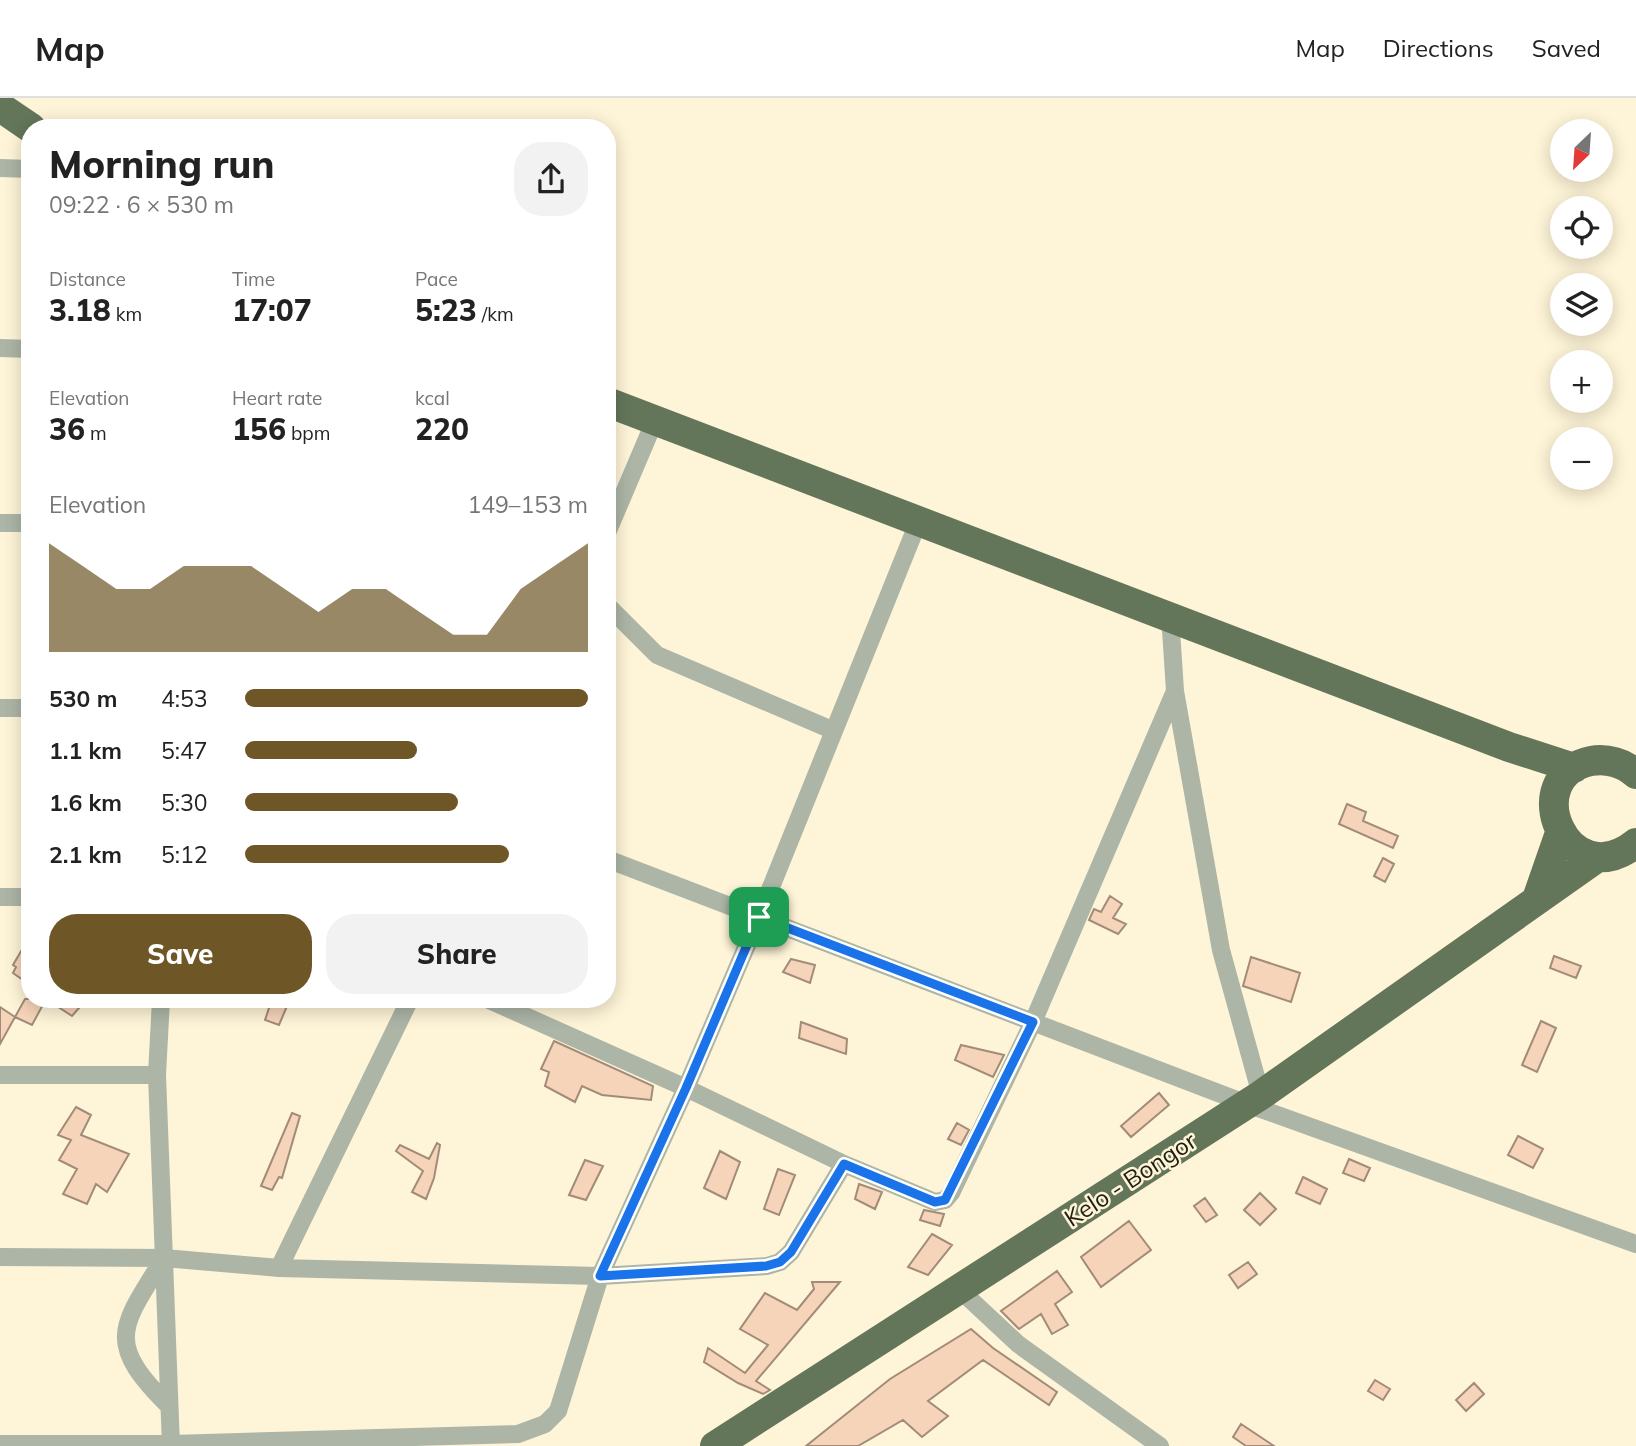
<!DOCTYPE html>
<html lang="en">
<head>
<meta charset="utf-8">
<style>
	body { margin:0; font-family:Mulish,sans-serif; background:#f2f2f2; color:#222; height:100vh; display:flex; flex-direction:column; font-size:26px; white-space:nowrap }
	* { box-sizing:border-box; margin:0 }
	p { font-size:23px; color:#767676 }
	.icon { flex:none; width:38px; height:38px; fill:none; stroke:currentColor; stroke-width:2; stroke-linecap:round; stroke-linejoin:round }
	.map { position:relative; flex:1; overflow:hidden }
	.drawer { position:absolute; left:21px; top:21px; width:595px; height:889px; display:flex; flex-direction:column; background:#fff; border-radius:28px; box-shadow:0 4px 18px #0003 }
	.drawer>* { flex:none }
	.needle { width:46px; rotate:205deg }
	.fabs { position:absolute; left:1550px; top:21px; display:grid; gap:14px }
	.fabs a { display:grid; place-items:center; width:63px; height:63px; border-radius:50%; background:#fff; box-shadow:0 4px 18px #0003; font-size:35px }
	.pin { position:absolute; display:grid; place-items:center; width:60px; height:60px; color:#fff; margin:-30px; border-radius:14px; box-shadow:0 4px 10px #0006 }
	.round { display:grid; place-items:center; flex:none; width:74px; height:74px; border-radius:28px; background:#f2f2f2 }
	.overview { display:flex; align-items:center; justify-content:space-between; height:119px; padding:0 28px }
	h1 { font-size:38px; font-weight:800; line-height:52px }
	.figures { display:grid; grid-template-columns:repeat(3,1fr); gap:10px; height:119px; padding:7px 28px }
	.figures div { display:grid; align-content:center }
	.figures b { font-size:30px; font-weight:800 }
	.figures small { font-size:19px; font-weight:400 }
	.figures p { font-size:19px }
	.chart { height:196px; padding:14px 28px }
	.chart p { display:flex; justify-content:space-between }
	.chart svg { width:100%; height:126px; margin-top:7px; fill:#6e5626; opacity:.7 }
	.cta { display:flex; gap:14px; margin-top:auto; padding:14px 28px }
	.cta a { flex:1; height:80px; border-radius:28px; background:#6e5626; color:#fff; font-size:28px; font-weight:800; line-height:80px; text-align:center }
	.cta a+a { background:#f2f2f2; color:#222 }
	ul { padding:0 28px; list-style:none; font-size:23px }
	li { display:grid; grid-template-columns:112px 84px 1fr; align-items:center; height:52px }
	li i { height:18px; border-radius:9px; background:#6e5626 }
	header { display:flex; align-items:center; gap:42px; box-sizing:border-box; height:98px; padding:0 35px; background:#fff; border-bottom:2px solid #e0e0e0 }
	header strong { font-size:33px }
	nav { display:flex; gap:38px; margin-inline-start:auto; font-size:24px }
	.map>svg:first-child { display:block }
	.building { fill:#f6d4b9; stroke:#a28b78; stroke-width:2 }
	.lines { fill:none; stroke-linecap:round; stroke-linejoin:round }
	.minor { stroke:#acb5a6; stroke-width:18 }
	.trunk { stroke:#64765a; stroke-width:30 }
	.route-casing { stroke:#fff; stroke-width:14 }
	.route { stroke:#1a73e8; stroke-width:9 }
	.labels { text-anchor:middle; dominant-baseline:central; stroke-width:5; stroke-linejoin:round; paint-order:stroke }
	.street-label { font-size:24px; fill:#211d13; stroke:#fef4d7 }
</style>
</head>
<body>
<header>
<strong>Map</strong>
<nav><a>Map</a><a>Directions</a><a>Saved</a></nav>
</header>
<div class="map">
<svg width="1636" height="1348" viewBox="0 0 1636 1348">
	<rect width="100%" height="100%" fill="#fef4d7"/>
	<path class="building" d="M1347,706l19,8 -3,9 35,15 -5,12 -54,-24z
		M1383,760l11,6 -9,18 -11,-6z
		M1110,798l12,8 -9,14 13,6 -8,10 -29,-14 5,-11 7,3z
		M30,838v49l-17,-12 3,-6 -3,-2z
		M1554,858l27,10 -5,12 -26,-10z
		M1251,859l49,16 -9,29 -48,-16z
		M791,861l24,6 -5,18 -27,-11z
		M25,901h21l-14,26 -17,-8z
		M46,901h41l-15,17z
		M272,901h18l-11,26 -14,-5z
		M0,909l15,10 -15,27z
		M1541,923l15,7 -19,44 -15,-7z
		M801,924l46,17 -1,15 -47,-16z
		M554,943l99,45 -2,14 -49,-5 -20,-9 -7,16 -30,-16 4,-14 -8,-3z
		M961,947l43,10 -11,22 -38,-17z
		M1159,995l10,12 -38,32 -10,-11z
		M76,1009l15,8 -10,20 48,19 -22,38 -11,-8 -9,20 -24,-10 14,-25 -18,-9 12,-20 -13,-5z
		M292,1015l8,3 -18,62 -3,-1 -7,13 -11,-4z
		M957,1025l12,7 -8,15 -13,-6z
		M1518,1038l25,13 -10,19 -25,-13z
		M437,1045l3,2 -6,33 -8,21 -14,-7 11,-21 -27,-20 4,-6 29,14z
		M720,1053l20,11 -14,37 -22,-11z
		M1349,1061l21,9 -6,13 -21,-8z
		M585,1062l18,6 -17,34 -17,-5z
		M778,1071l17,6 -16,40 -15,-6z
		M1303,1079l24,12 -7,15 -24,-11z
		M859,1086l23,8 -7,17 -20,-10z
		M1260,1095l16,16 -16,16 -16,-15z
		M1205,1100l12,17 -11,7 -12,-16z
		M924,1112l20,4 -4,12 -20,-6z
		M1129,1123l22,29 -50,37 -20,-30z
		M932,1136l20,11 -24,30 -20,-8z
		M1248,1164l9,12 -19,14 -9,-13z
		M1057,1173l15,21 -17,12 13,21 -16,9 -11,-20 -22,15 -18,-18z
		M812,1184h28l-84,99 14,9 -7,4 -25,-11 -34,-21 4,-14 37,25 23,-28 -28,-16 25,-36 32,17 17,-21z
		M971,1231l22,19 64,44 -8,13 -66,-45 -55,41 20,15 -26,21 -19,-17 -45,26h-52l84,-67z
		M1375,1282l15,9 -7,11 -15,-9z
		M1474,1285l10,11 -18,17 -10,-11z
		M1241,1326l33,22h-28l-13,-9z"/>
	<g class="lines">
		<path class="minor" d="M0,70l30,1
			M0,250l30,1
			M0,425h30
			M607,435l48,-113
			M607,507l50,50 175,75
			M1170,517l5,76 46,259 40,145
			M0,610h30
			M607,761l640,245 389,140
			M0,799h30
			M161,901l-4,76 14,371
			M487,901l199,89 158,76 91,38 10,-2 6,-7 82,-171 142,-331
			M0,977h157
			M0,1159l164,1 115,10 321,8 167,-10 13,-4 11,-10 53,-88
			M164,1160c-43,69 -60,84 5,148
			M279,1170l131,-269
			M959,1191l59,55 142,102
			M0,1346h171l347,-10 27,-10 13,-13 42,-135 86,-188 73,-171 160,-397"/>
		<path class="trunk" d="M0,9l31,21
			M607,304l902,345 65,21
			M1636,676c-12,-11 -29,-16 -45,-13 -75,15 -24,137 45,82
			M1537,801l23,-66
			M715,1348l546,-351 337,-238"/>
	</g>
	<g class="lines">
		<defs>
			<path id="route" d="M759,819l274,105 -88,178 -10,2 -91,-38 -53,88 -11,10 -14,4 -166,10 86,-188z"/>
		</defs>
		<use href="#route" class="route-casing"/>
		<use href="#route" class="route"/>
	</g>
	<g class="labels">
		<g class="street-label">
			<text transform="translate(1130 1081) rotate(-33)">Kelo - Bongor</text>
		</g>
	</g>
</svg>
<div class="fabs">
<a><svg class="needle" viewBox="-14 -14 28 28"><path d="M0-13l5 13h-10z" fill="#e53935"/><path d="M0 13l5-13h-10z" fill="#767676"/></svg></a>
<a><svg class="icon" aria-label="locate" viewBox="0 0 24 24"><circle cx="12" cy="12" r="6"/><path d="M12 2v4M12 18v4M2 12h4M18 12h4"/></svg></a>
<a><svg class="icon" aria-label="layers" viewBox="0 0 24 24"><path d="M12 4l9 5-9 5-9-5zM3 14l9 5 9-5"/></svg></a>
<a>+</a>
<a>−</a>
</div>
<div class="pin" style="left:759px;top:819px;background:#1e9e55"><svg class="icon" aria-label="arrive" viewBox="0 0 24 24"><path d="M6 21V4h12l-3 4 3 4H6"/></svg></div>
<section class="drawer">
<div class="overview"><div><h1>Morning run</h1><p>09:22 · 6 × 530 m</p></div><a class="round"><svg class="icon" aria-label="share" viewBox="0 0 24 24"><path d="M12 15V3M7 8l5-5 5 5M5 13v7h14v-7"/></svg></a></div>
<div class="figures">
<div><p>Distance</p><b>3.18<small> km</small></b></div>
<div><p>Time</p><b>17:07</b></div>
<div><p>Pace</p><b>5:23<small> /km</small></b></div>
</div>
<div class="figures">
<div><p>Elevation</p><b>36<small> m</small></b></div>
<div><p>Heart rate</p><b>156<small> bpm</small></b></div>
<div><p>kcal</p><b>220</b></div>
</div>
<div class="chart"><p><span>Elevation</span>149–153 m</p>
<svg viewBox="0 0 160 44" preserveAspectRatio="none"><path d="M0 44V6L10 14L20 22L30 22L40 14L50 14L60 14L70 22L80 30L90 22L100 22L110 30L120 38L130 38L140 22L150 14L160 6V44z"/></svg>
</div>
<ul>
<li><b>530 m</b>4:53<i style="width:100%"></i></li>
<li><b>1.1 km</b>5:47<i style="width:50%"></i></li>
<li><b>1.6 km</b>5:30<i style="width:62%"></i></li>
<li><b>2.1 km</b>5:12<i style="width:77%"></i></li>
</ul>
<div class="cta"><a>Save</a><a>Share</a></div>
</section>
</div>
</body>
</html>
